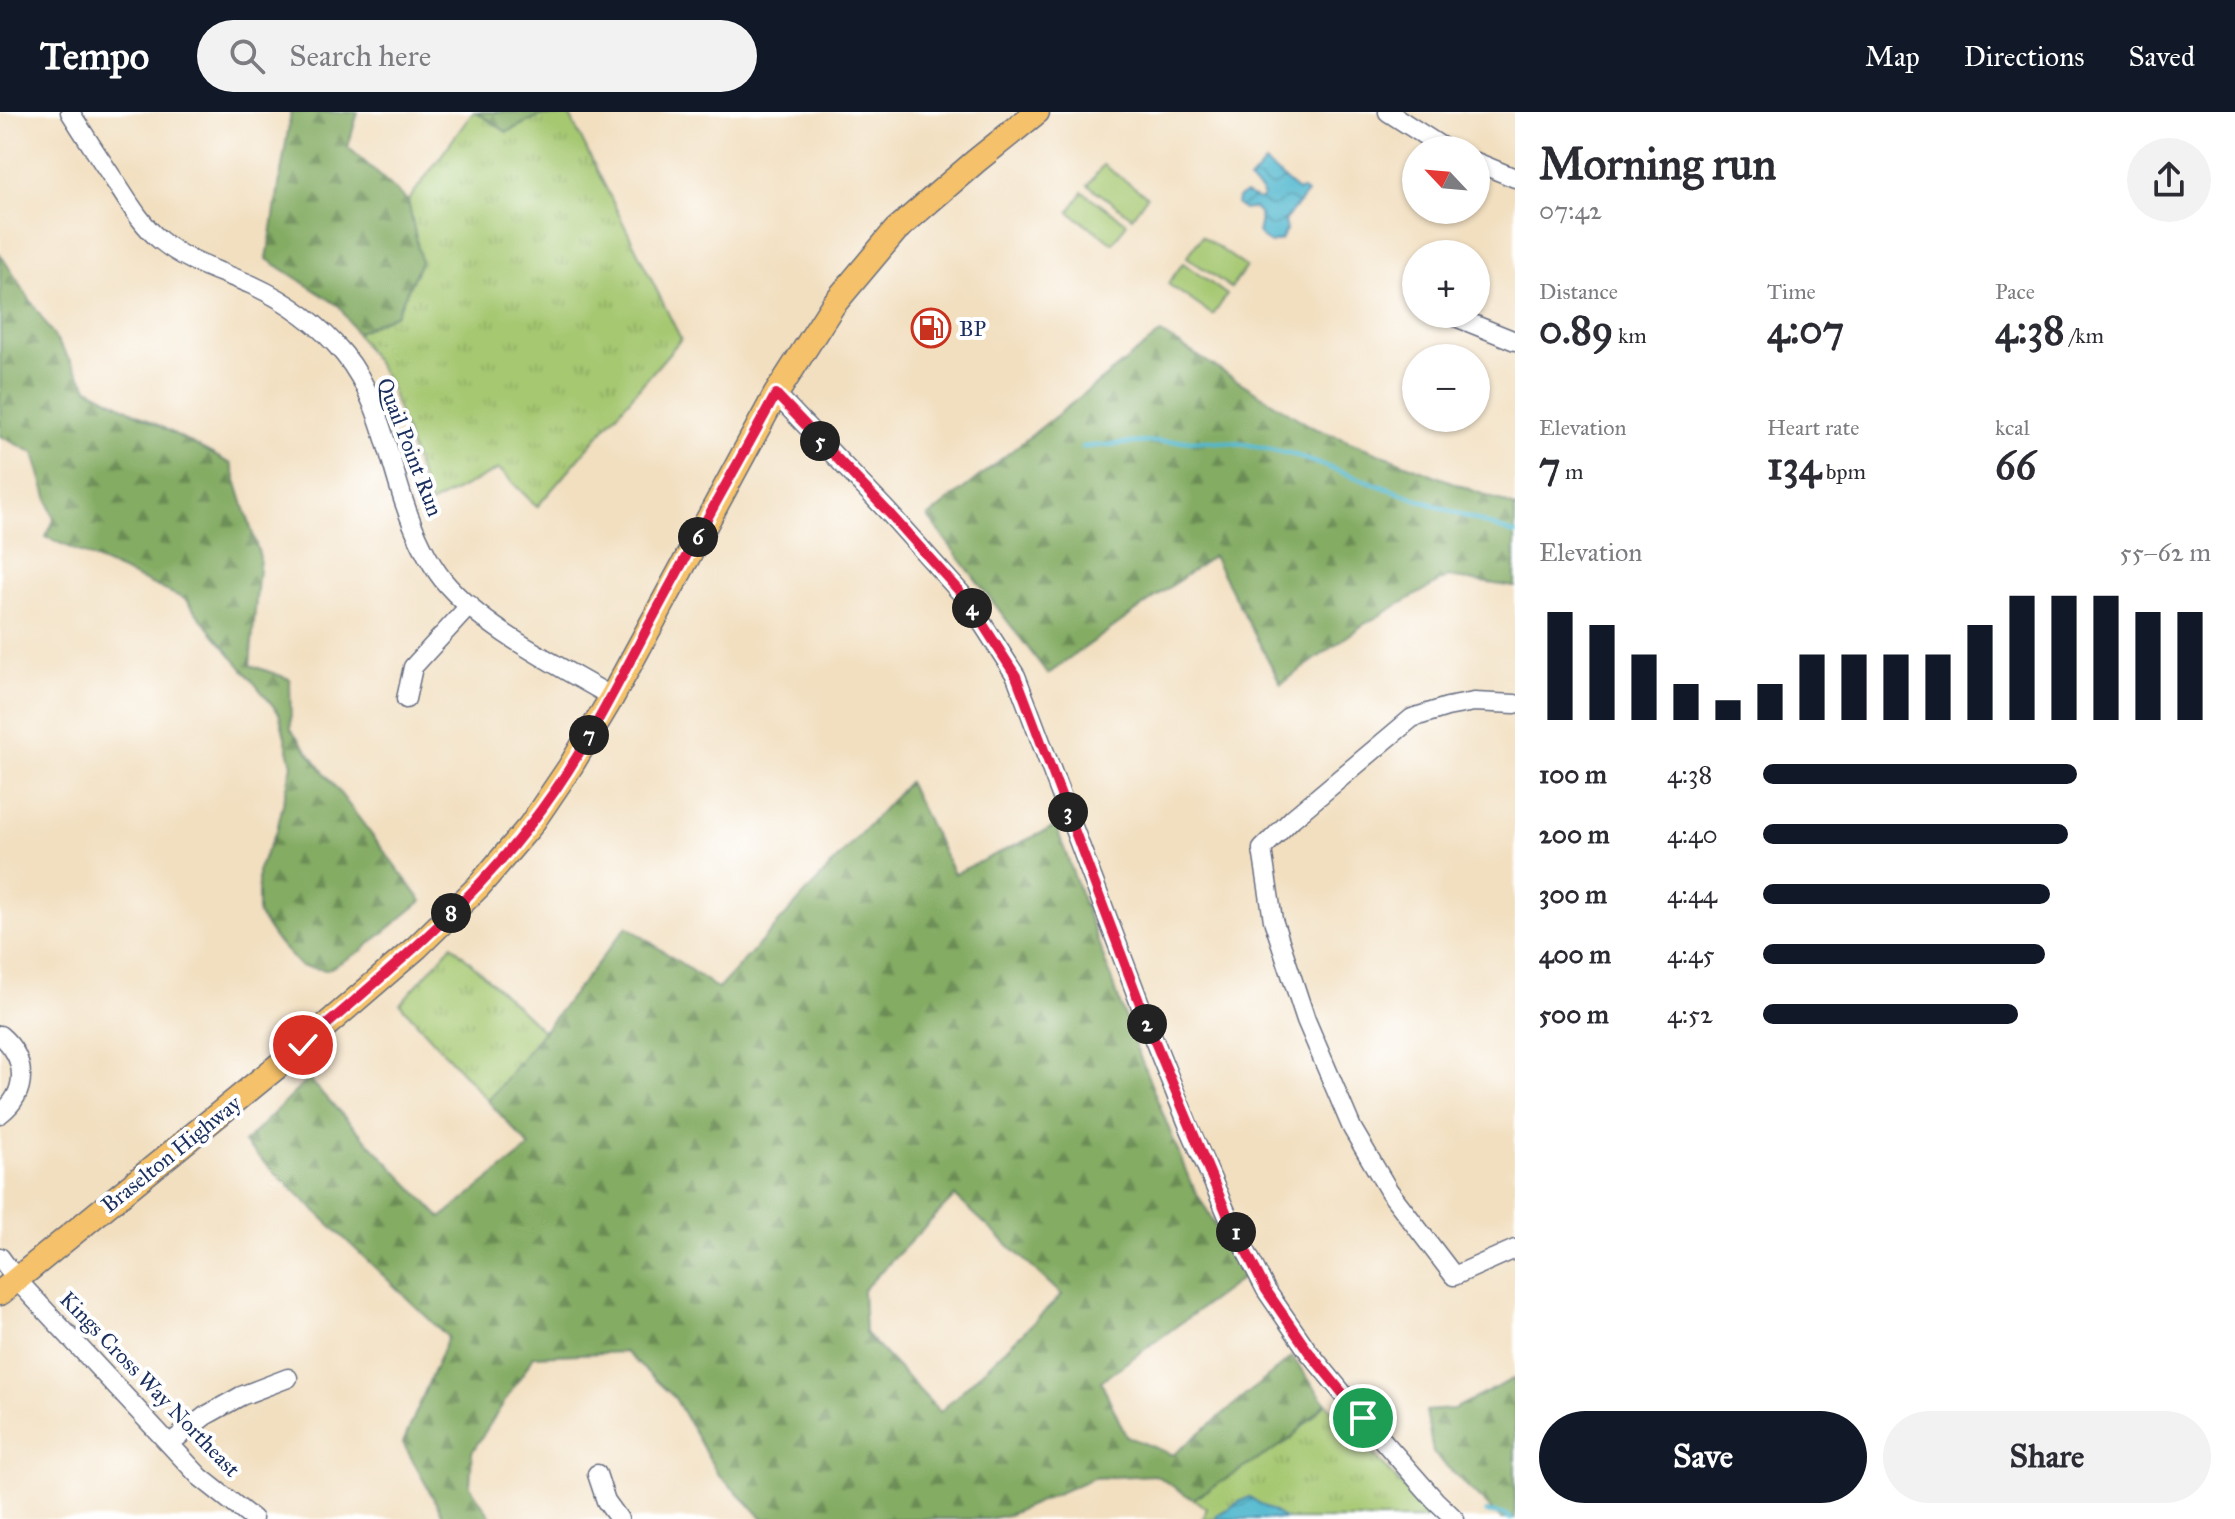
<!DOCTYPE html>
<html lang="en">
<head>
<meta charset="utf-8">
<style>
	body { margin:0; font-family:"IM FELL Great Primer",serif; background:#f2f2f3; color:#2b2b33; height:100vh; display:flex; flex-direction:column; font-size:30px; white-space:nowrap }
	* { box-sizing:border-box; margin:0 }
	p { font-size:26px; color:#7c7c81 }
	.icon { flex:none; width:44px; height:44px; fill:none; stroke:currentColor; stroke-width:2; stroke-linecap:round; stroke-linejoin:round }
	.map { position:relative; flex:1; overflow:hidden }
	.side { display:flex; flex-direction:column; background:#fff; width:720px }
	.side>* { flex:none }
	.needle { width:52px; rotate:296deg }
	.controls { position:absolute; left:1402px; top:24px; display:grid; gap:16px }
	.controls a { display:grid; place-items:center; width:88px; height:88px; border-radius:50%; background:#fff; box-shadow:0 2px 6px #0004; font-size:40px }
	.pin { position:absolute; display:grid; place-items:center; width:68px; height:68px; color:#fff; margin:-34px; border:4px solid #fff; border-radius:50%; box-shadow:0 2px 8px #0007 }
	.km { position:absolute; width:40px; height:40px; margin:-20px; border-radius:50%; background:#222; color:#fff; font-size:22px; line-height:40px; text-align:center }
	.round { display:grid; place-items:center; flex:none; width:84px; height:84px; border-radius:42px; background:#f2f2f3 }
	.head { display:flex; align-items:center; justify-content:space-between; height:136px; padding:0 24px }
	h1 { font-size:44px; font-weight:700; line-height:60px }
	.metrics { display:grid; grid-template-columns:repeat(3,1fr); gap:12px; height:136px; padding:8px 24px }
	.metrics div { display:grid; align-content:center }
	.metrics b { font-size:40px; font-weight:700 }
	.metrics small { font-size:22px; font-weight:400 }
	.metrics p { font-size:22px }
	.chart { height:224px; padding:16px 24px }
	.chart p { display:flex; justify-content:space-between }
	.chart svg { width:100%; height:144px; margin-top:8px; stroke:#111827; stroke-width:6 }
	.action { display:flex; gap:16px; margin-top:auto; padding:16px 24px }
	.action a { flex:1; height:92px; border-radius:48px; background:#111827; color:#fff; font-size:32px; font-weight:700; line-height:92px; text-align:center }
	.action a+a { background:#f2f2f3; color:#2b2b33 }
	ul { padding:0 24px; list-style:none; font-size:26px }
	li { display:grid; grid-template-columns:128px 96px 1fr; align-items:center; height:60px }
	li i { height:20px; border-radius:10px; background:#111827 }
	header { display:flex; align-items:center; gap:48px; box-sizing:border-box; height:112px; padding:0 40px; background:#111827; color:#fff }
	header strong { font-size:38px }
	nav { display:flex; gap:44px; margin-inline-start:auto; font-size:28px }
	.search { width:560px; height:72px; background:#f2f2f3; display:flex; align-items:center; gap:20px; box-sizing:border-box; padding:0 28px; border-radius:44px; color:#7c7c81; font-size:30px }
	main { display:flex; flex:1; min-height:0 }
	.map>svg:first-child { display:block }
	.grass { fill:url(#grass-tufts); stroke:#607c68; stroke-width:2 }
	.forest { fill:url(#forest-firs); stroke:#506e60; stroke-width:2; fill-rule:evenodd }
	.pitch { fill:#a6c871; stroke:#607c68; stroke-width:2 }
	.water { fill:url(#water-waves); stroke:#367396; stroke-width:2 }
	.lines { fill:none; stroke-linecap:round; stroke-linejoin:round }
	.stream { stroke:#50b7ce; stroke-width:5 }
	.minor-casing { stroke:#666d80; stroke-width:21 }
	.major-casing { stroke:#666d80; stroke-width:27 }
	.minor { stroke:#fff; stroke-width:18 }
	.major { stroke:#f5c16b; stroke-width:24 }
	.route-casing { stroke:#fff; stroke-width:16 }
	.route { stroke:#e11d48; stroke-width:10 }
	.labels { text-anchor:middle; dominant-baseline:central; stroke-width:8; stroke-linejoin:round; paint-order:stroke }
	.poi-label { font-size:22px; fill:#1b2f5e; stroke:#fff; text-anchor:start }
	.street-label { font-size:22px; fill:#1b2f5e; stroke:#fff }
</style>
</head>
<body>
<header>
<strong>Tempo</strong>
<div class="search"><svg class="icon" aria-label="search" viewBox="0 0 24 24"><circle cx="10" cy="10" r="6"/><path d="M15 15l6 6"/></svg>Search here</div>
<nav><a>Map</a><a>Directions</a><a>Saved</a></nav>
</header>
<main>
<div class="map">
<svg width="1515" height="1407" viewBox="0 0 1515 1407">
	<defs>
		<pattern id="grass-tufts" width="24" height="20" patternUnits="userSpaceOnUse" patternTransform="scale(2)"><rect width="24" height="20" fill="#a6c871"/><path d="M3 7l-1-3M5 7V3M7 7l1-3M15 17l-1-3M17 17v-4M19 17l1-3" fill="none" stroke="#8eac64"/></pattern>
		<pattern id="forest-firs" width="22" height="20" patternUnits="userSpaceOnUse" patternTransform="scale(2)"><rect width="22" height="20" fill="#84ac63"/><path d="M5 1l3.5 6h-7zM16 11l3.5 6h-7z" fill="#6b8c55"/></pattern>
		<pattern id="water-waves" width="16" height="10" patternUnits="userSpaceOnUse" patternTransform="scale(2)"><rect width="16" height="10" fill="#50b7ce"/><path d="M0 5q4-4 8 0t8 0" fill="none" stroke="#4295aa"/></pattern>
	</defs>
	<rect width="100%" height="100%" fill="#fff"/>
	<filter id="ink" filterUnits="userSpaceOnUse"><feTurbulence type="fractalNoise" baseFrequency=".0125" numOctaves="2"/><feDisplacementMap in="SourceGraphic" scale="16" xChannelSelector="R" yChannelSelector="G"/><feConvolveMatrix kernelMatrix="1 2 1 2 8 2 1 2 1" color-interpolation-filters="sRGB"/></filter>
	<filter id="wash" filterUnits="userSpaceOnUse"><feTurbulence type="fractalNoise" baseFrequency=".006" numOctaves="4" result="noise"/><feDisplacementMap in="SourceGraphic" scale="32" xChannelSelector="R" yChannelSelector="G"/><feGaussianBlur stdDeviation="1.8" result="paint"/><feColorMatrix in="noise" values="0 0 0 0 0 0 0 0 0 0 0 0 0 0 0 0 0 1.4 0 .05"/><feComposite in="paint" operator="in"/></filter>
	<g filter="url(#wash)">
		<rect width="100%" height="100%" fill="#f2dfc0"/>
		<path class="grass" d="M473,0h3l31,20 32,-16h31l111,223 -144,168 -38,-38 -69,35 -42,-123 -32,-48 40,-19 25,-52 -13,-61z
			M452,833l91,86 -55,70 -88,-97z
			M1326,1291l103,112 -5,4h-139l-36,-22 -32,18 -1,4h-13l4,-11 -14,-9 95,-58z"/>
		<path class="forest" d="M291,0h67l-10,35 60,54 13,61 -25,52 -40,19 -17,-27 -72,-47z
			M476,0h93l1,4h-31l-32,16z
			M0,142l88,134 143,76 29,93 -10,108 40,14 1,50 131,172 -61,50 -34,19 -27,-4 -25,-27 -17,-25v-45l19,-39 15,-65 -13,-52 -94,-114 -139,-62 8,-17 -20,-67 -34,-17z
			M1161,221l151,94 203,80v80l-67,-10 -85,48 -82,59 -68,-128 -165,118 -120,-157z
			M908,670l46,92 102,-48 78,216 56,139 54,96 -143,104 25,55 47,19 119,-98 34,46 -38,38 -95,58 -38,-24 -62,3 -85,37 -20,4h-224l-47,-46 -42,-75 -50,-46 -91,4 -62,96 -2,34 22,33h-47l-42,-76 45,-106 -204,-194 64,-64 133,139 89,-71 -42,-46 139,-175 91,63zM955,1084l107,99 -122,117 -75,-79 -2,-43z
			M1515,1266v141h-14l-68,-66 -7,-42 28,-2z"/>
		<path class="pitch" d="M1103,53l44,31 -15,21 -44,-32z
			M1083,80l44,31 -14,20 -44,-31z
			M1202,124l44,31 -15,21 -44,-31z
			M1183,151l44,32 -14,20 -45,-31z"/>
		<path class="water" d="M1265,51l33,28 5,-1 4,3 -23,28 2,9 -5,10 -10,3 -9,-5 -4,-6c3,-10 5,-17 -4,-24l-10,2 -7,-5 1,-7 7,-4 14,6 5,-3 -3,-6 -12,-10z
			M1249,1385l36,22h-69l1,-4z"/>
		<g class="lines">
			<path class="stream" d="M1083,335c46,-4 93,-8 139,-5 24,1 46,7 69,12l224,80
				M1487,1400l19,3 5,4"/>
		</g>
	</g>
	<g filter="url(#ink)">
		<g class="lines">
			<defs>
				<path id="minor" d="M70,0c15,24 30,47 46,71 13,20 26,42 44,57 28,23 60,31 92,45 35,16 67,39 92,69 33,40 43,96 59,145 9,27 22,58 40,81 40,49 115,85 169,117
					M1388,0l59,38
					M1476,50l39,16
					M1448,202l67,27
					M776,282l114,120 78,87 48,75 132,349 41,102 38,87 39,76 42,61 55,67 72,82 20,19
					M406,587l7,-32 57,-62
					M1515,592l-41,-2 -27,5 -35,11 -119,100 -31,31 11,71 33,100 46,108 37,63 65,85 61,-27
					M0,923c27,23 29,57 0,79
					M0,1145l16,22 184,198 53,42
					M169,1332l36,-28 36,-20 47,-18
					M597,1362l9,27 13,18"/>
				<path id="major" d="M0,1181l295,-241 122,-105 61,-60 52,-61 40,-59 42,-70 164,-303 57,-89 63,-75 80,-69 61,-49"/>
			</defs>
			<use href="#minor" class="minor-casing"/>
			<use href="#major" class="major-casing"/>
			<use href="#minor" class="minor"/>
			<use href="#major" class="major"/>
		</g>
	</g>
	<g class="lines" filter="url(#ink)">
		<defs>
			<path id="route" d="M303,933c79,-68 161,-135 226,-219 49,-62 84,-133 121,-203 41,-77 84,-152 126,-229l114,120 78,87 48,75 132,349 79,189 39,76 42,61 55,67"/>
		</defs>
		<use href="#route" class="route-casing"/>
		<use href="#route" class="route"/>
	</g>
	<defs>
		<symbol id="fuel-ring" viewBox="-11 -11 22 22"><circle r="9.5" fill="#fff" stroke="#c8321e" stroke-width="1.5"/><path d="M-5.5-6h7V0h2V4h1.3V-2.5L3-4.5l.8-.8L6-3V5H2.5V1h-1V6h-7ZM-4.2-4.7v3.2H.2V-4.7Z" fill="#c8321e"/></symbol>
	</defs>
	<g fill-rule="evenodd">
		<use href="#fuel-ring" x="909" y="194" width="44" height="44"/>
	</g>
	<g class="labels">
		<g class="poi-label">
			<text x="959" y="216">BP</text>
		</g>
		<g class="street-label">
			<text transform="translate(410 335) rotate(69)">Quail Point Run</text>
			<text transform="translate(171 1042) rotate(-39)">Braselton Highway</text>
			<text transform="translate(150 1272) rotate(46)">Kings Cross Way Northeast</text>
		</g>
	</g>
</svg>
<div class="controls">
<a><svg class="needle" viewBox="-14 -14 28 28"><path d="M0-13l5 13h-10z" fill="#e53935"/><path d="M0 13l5-13h-10z" fill="#7c7c81"/></svg></a>
<a>+</a>
<a>−</a>
</div>
<div class="pin" style="left:1363px;top:1306px;background:#1e9e55"><svg class="icon" aria-label="arrive" viewBox="0 0 24 24"><path d="M6 21V4h12l-3 4 3 4H6"/></svg></div>
<div class="pin" style="left:303px;top:933px;background:#d93025"><svg class="icon" aria-label="check" viewBox="0 0 24 24"><path d="M5 12l5 5 9-10"/></svg></div>
<b class="km" style="left:1236px;top:1120px">1</b>
<b class="km" style="left:1147px;top:912px">2</b>
<b class="km" style="left:1068px;top:700px">3</b>
<b class="km" style="left:972px;top:496px">4</b>
<b class="km" style="left:820px;top:329px">5</b>
<b class="km" style="left:698px;top:425px">6</b>
<b class="km" style="left:589px;top:623px">7</b>
<b class="km" style="left:451px;top:801px">8</b>
</div>
<section class="side">
<div class="head"><div><h1>Morning run</h1><p>07:42</p></div><a class="round"><svg class="icon" aria-label="share" viewBox="0 0 24 24"><path d="M12 15V3M7 8l5-5 5 5M5 13v7h14v-7"/></svg></a></div>
<div class="metrics">
<div><p>Distance</p><b>0.89<small> km</small></b></div>
<div><p>Time</p><b>4:07</b></div>
<div><p>Pace</p><b>4:38<small> /km</small></b></div>
</div>
<div class="metrics">
<div><p>Elevation</p><b>7<small> m</small></b></div>
<div><p>Heart rate</p><b>134<small> bpm</small></b></div>
<div><p>kcal</p><b>66</b></div>
</div>
<div class="chart"><p><span>Elevation</span>55–62 m</p>
<svg viewBox="0 0 160 44" preserveAspectRatio="none"><path d="M5 44V11M15 44V15M25 44V24M35 44V33M45 44V38M55 44V33M65 44V24M75 44V24M85 44V24M95 44V24M105 44V15M115 44V6M125 44V6M135 44V6M145 44V11M155 44V11"/></svg>
</div>
<ul>
<li><b>100 m</b>4:38<i style="width:70%"></i></li>
<li><b>200 m</b>4:40<i style="width:68%"></i></li>
<li><b>300 m</b>4:44<i style="width:64%"></i></li>
<li><b>400 m</b>4:45<i style="width:63%"></i></li>
<li><b>500 m</b>4:52<i style="width:57%"></i></li>
</ul>
<div class="action"><a>Save</a><a>Share</a></div>
</section>
</main>
</body>
</html>
